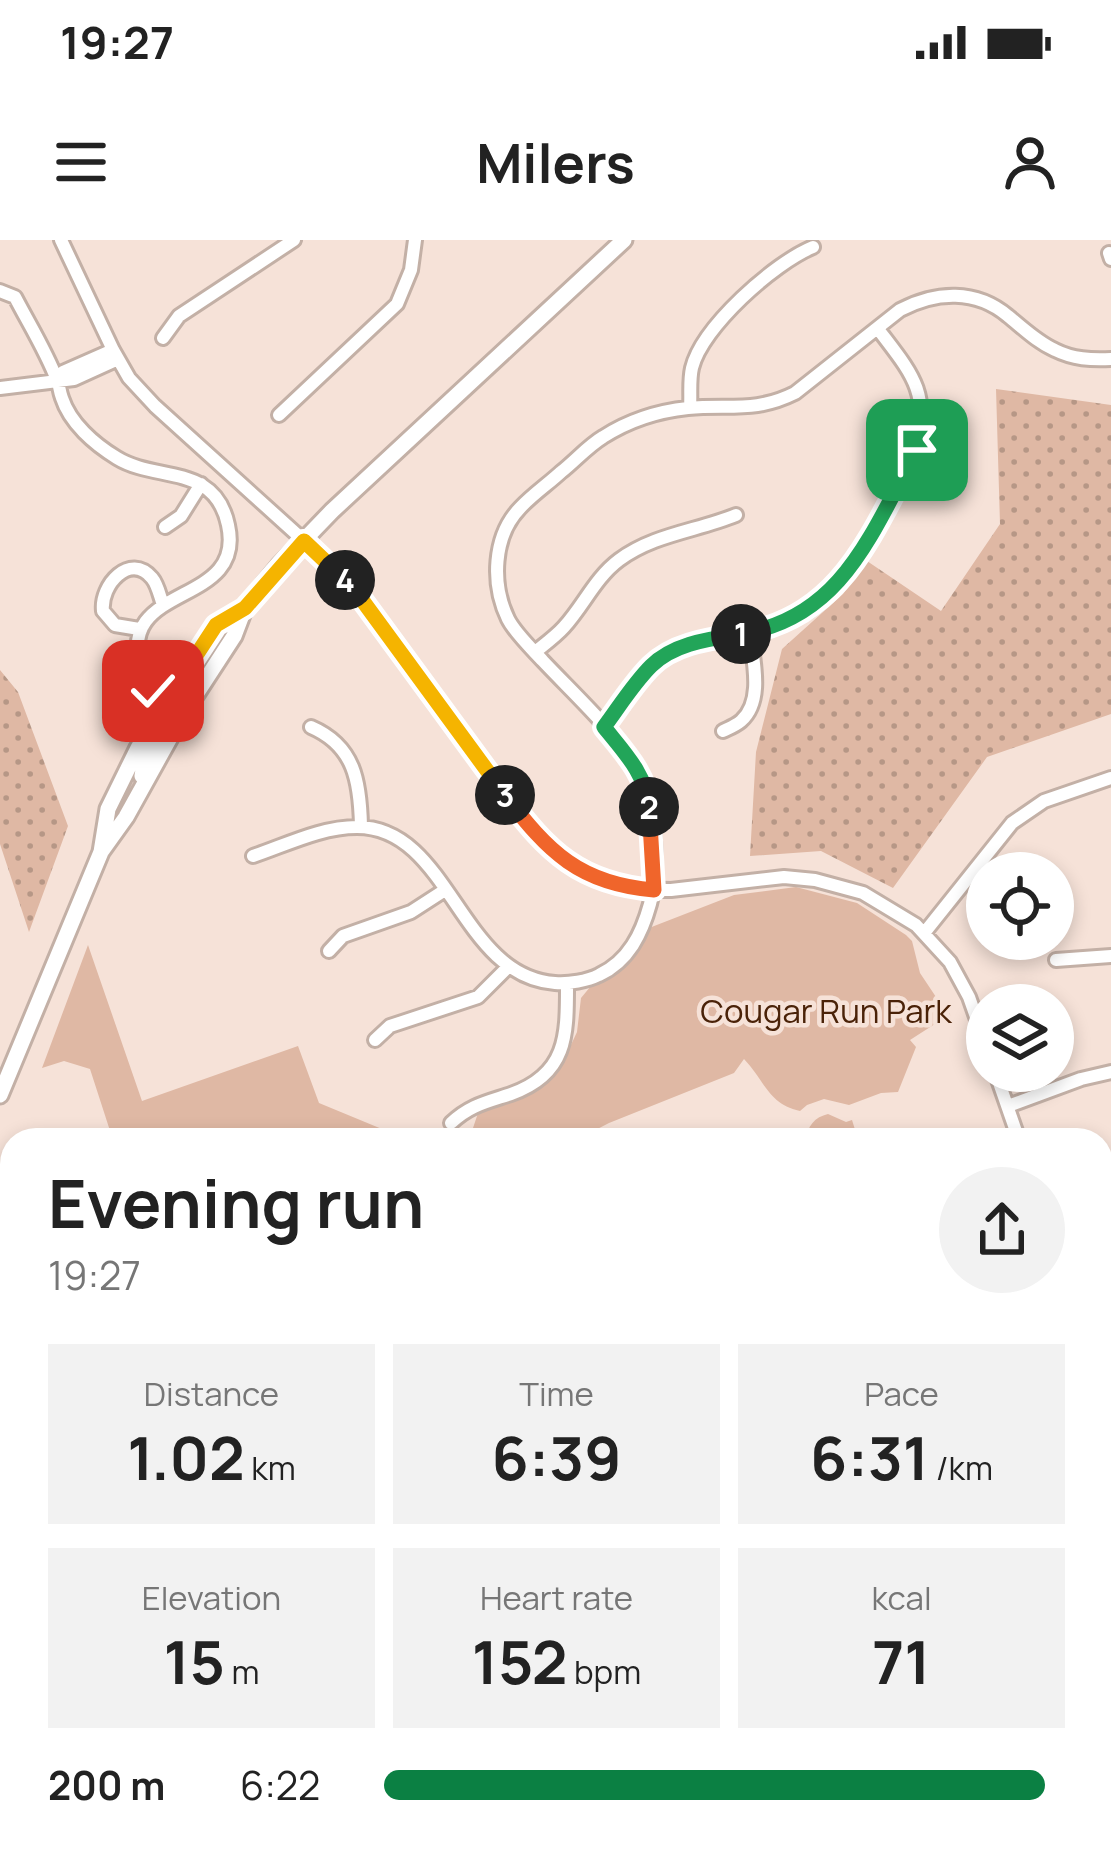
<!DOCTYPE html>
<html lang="en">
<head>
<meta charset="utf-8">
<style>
	body { margin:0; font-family:Manrope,sans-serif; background:#f2f2f2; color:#222; height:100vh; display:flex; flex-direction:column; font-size:45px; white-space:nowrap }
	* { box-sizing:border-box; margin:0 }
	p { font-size:39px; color:#767676 }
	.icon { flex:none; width:66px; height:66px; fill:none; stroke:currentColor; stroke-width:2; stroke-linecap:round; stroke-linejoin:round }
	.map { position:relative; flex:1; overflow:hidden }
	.drawer { position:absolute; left:0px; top:888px; width:1113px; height:729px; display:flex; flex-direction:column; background:#fff; border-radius:36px 36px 0 0; box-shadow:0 6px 18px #0003 }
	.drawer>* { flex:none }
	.controls { position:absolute; left:966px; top:612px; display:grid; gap:24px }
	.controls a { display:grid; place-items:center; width:108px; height:108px; border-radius:50%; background:#fff; box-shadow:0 6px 18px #0003; font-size:60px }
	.pin { position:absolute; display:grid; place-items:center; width:102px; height:102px; color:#fff; margin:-51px; border-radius:24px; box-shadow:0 6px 18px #0006 }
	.km { position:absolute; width:60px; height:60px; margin:-30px; border-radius:50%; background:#222; color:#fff; font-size:33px; line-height:60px; text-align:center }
	.round { display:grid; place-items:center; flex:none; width:126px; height:126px; border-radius:63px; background:#f2f2f2 }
	.headline { display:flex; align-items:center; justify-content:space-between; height:204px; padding:0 48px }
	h1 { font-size:66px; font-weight:700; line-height:90px }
	.stats { display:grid; grid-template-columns:repeat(3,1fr); gap:18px; height:204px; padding:12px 48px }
	.stats div { display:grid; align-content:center; border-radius:0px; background:#f2f2f2; text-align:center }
	.stats b { font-size:60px; font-weight:700 }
	.stats small { font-size:33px; font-weight:400 }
	.stats p { font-size:33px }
	ul { padding:0 48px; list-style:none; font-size:39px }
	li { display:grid; grid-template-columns:192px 144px 1fr; align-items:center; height:90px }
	li i { height:30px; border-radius:15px; background:#0b8043 }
	.status { display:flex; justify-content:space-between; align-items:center; height:84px; padding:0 60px; background:#fff; direction:ltr }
	.status svg { height:33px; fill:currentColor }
	header { display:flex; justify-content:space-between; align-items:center; height:156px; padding:0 48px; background:#fff; font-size:54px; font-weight:700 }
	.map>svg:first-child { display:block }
	.grass { fill:url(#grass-dots) }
	.green { fill:#dfb8a4 }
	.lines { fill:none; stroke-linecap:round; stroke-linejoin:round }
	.minor-casing { stroke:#c3b0a6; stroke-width:18 }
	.major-casing { stroke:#c3b0a6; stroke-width:21 }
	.minor { stroke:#fff; stroke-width:12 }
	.major { stroke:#fff; stroke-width:15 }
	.split-1-casing { stroke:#fff; stroke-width:24 }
	.split-2-casing { stroke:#fff; stroke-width:24 }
	.split-3-casing { stroke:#fff; stroke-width:24 }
	.split-4-casing { stroke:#fff; stroke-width:24 }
	.split-5-casing { stroke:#fff; stroke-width:24 }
	.split-1 { stroke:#22a559; stroke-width:15 }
	.split-2 { stroke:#22a559; stroke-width:15 }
	.split-3 { stroke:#f0652b; stroke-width:15 }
	.split-4 { stroke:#f5b400; stroke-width:15 }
	.split-5 { stroke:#f5b400; stroke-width:15 }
	.labels { text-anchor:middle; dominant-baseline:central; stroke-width:9; stroke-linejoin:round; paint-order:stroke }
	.park-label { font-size:33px; fill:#4a2208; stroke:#f6e2d8 }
</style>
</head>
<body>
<div class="status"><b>19:27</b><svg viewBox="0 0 49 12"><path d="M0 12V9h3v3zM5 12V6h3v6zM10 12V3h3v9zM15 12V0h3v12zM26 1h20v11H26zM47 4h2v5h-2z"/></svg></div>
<header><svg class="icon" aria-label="menu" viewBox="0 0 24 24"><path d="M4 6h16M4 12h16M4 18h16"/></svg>Milers<svg class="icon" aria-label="person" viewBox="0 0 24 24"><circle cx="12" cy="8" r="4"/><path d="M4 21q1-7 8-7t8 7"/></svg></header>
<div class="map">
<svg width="1111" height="1615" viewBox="0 0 1111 1615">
	<defs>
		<pattern id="grass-dots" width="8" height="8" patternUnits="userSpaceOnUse" patternTransform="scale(3)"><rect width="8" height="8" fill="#dfb8a4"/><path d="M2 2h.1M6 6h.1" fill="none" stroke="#b69786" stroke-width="1.8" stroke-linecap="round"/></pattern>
	</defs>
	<rect width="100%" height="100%" fill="#f6e2d8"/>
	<path class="grass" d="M996,149l115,16v309l-124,43 -94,131 -72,-37 -71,5 6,-104 26,-103 61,-55 24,-33 74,50 59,-87z
		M0,430l18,22 50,134 -39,106 -29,-88z
		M1111,1482v133h-51l8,-10h33v-119z"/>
	<path class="green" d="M796,647l61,16 49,32 6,6 8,32 18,27 7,4 9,19 -16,-1 -28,18 6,7 -18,45 -17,1 -32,12 -25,-6 -17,6 -7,6c-32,-7 -35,-30 -56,-52l-10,14 -125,50 -33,17h-107l9,-27 49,-19 35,-30 15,-32 4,-34 19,-23 29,-22 20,-25 85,-33z
		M88,705l54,156 156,-55 21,57 75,31 5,6h-107l-4,-3 -9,3h-166l-23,-71 -26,-8 -22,7z
		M828,874l18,8 6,-2 5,16 -4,4h-47c1,-14 9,-23 22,-26z
		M323,1605h103l3,10h-98z"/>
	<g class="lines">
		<defs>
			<path id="minor" d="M61,0l52,110 16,28 26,28 168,152 34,35 153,209 38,46 34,25 16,7 41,9 32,1 113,-13 31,3 48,13 53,32 34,37 19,35 18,51
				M1109,13l2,6
				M0,51l15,6c14,27 31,54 42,83 3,7 2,10 5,18 8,25 32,46 55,60 39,24 98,5 111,67 19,85 -119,55 -85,149 4,11 13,22 20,31
				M163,98l16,-22 115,-76
				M58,140l5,-8 50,-22
				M0,148l74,-9 44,-20
				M690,168c1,-13 -1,-27 2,-40 10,-41 82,-105 121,-121
				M279,175l118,-111 14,-34 4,-30
				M165,287l16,-11 20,-32
				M139,389l-24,-4 -12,-14c-3,-26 27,-59 49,-33 6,7 8,19 11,27
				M535,412c10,-8 21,-16 29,-25 20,-22 31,-49 55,-67 35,-26 78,-29 117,-45
				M142,420l34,23
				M311,487c44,19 49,55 50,99
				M604,487c14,-19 33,-51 51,-65 47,-37 114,-19 163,-58 41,-34 73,-107 100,-154 11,-60 -6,-76 -40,-121
				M723,491c6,-3 12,-5 18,-10 23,-20 12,-61 9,-88
				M253,616c33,-11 68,-29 104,-29 93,0 102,149 198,156 14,1 32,-2 44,-8 30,-14 43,-42 51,-71 9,-31 5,-106 -12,-134 -23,-39 -64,-76 -95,-109 -12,-13 -28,-28 -35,-42 -17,-35 -15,-83 12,-111 12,-13 28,-24 41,-36 14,-11 27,-26 42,-35 25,-16 56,-26 85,-29 41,-4 67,5 107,-15l105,-83c36,-19 76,-21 108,6 15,12 29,26 47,34 18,9 36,10 56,9
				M925,692l87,-109 32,-22 67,-23
				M329,711l14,-15 68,-24 34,-22
				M1056,720l55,-4
				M375,800l15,-14 88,-29 30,-30
				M995,831l24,69
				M1008,866l73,-27 30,-7
				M451,883c19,-18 36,-21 60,-29 57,-20 56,-60 56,-110
				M1101,1077l10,-3
				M1101,1141l10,29
				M0,1187l12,-11
				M1101,1312l10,-4
				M1101,1362l10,32
				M0,1404l12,-7
				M1101,1429l7,-3 3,-8
				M0,1536l12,-4
				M862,1605l1,10
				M170,1615l10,-10
				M512,1615l2,-10
				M627,1615l1,-10
				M752,1615l1,-10"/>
			<path id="major" d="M142,536l3,-18 37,-62 -6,-13
				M101,612l25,-35 56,-101 52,-80 11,-29 35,-42 52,-54 292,-271
				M0,855l101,-243 7,-43 30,-61 38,-65 40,-58 29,-18"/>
		</defs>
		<use href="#minor" class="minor-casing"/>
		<use href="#major" class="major-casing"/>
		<use href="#minor" class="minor"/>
		<use href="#major" class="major"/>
	</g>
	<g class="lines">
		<defs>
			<path id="split-1" d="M741,394c102,-16 131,-103 176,-184"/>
			<path id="split-2" d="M649,567c-3,-33 -25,-55 -45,-80 15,-20 29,-43 47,-61 23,-23 59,-27 90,-32"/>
			<path id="split-3" d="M505,555c43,57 75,89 149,95l-5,-83"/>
			<path id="split-4" d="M345,340l12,13 148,202"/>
			<path id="split-5" d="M153,451l10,15 53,-81 29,-17 59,-67 41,39"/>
		</defs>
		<use href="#split-1" class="split-1-casing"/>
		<use href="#split-2" class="split-2-casing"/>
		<use href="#split-3" class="split-3-casing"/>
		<use href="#split-4" class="split-4-casing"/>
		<use href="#split-5" class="split-5-casing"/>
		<use href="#split-1" class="split-1"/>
		<use href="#split-2" class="split-2"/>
		<use href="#split-3" class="split-3"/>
		<use href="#split-4" class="split-4"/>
		<use href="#split-5" class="split-5"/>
	</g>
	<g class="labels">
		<g class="park-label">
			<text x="826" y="770">Cougar Run Park</text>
		</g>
	</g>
</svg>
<div class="controls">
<a><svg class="icon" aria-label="locate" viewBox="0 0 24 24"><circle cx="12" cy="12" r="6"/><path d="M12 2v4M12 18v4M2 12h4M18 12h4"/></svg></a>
<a><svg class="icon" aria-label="layers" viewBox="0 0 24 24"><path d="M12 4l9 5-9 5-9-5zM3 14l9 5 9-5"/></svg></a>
</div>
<div class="pin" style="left:917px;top:210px;background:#1e9e55"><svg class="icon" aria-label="arrive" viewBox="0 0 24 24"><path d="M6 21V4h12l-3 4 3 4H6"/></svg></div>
<div class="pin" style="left:153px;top:451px;background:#d93025"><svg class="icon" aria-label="check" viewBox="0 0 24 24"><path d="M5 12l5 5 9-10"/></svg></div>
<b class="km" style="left:741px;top:394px">1</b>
<b class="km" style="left:649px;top:567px">2</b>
<b class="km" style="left:505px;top:555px">3</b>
<b class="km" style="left:345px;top:340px">4</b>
<section class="drawer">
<div class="headline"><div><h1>Evening run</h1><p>19:27</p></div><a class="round"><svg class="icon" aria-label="share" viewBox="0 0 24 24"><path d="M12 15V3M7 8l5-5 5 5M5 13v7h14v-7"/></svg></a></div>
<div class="stats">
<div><p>Distance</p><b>1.02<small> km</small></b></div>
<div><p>Time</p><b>6:39</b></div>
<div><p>Pace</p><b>6:31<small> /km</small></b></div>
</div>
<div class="stats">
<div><p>Elevation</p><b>15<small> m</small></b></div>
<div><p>Heart rate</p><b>152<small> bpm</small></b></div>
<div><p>kcal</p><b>71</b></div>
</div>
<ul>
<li><b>200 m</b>6:22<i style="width:97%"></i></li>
</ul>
</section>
</div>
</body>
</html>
